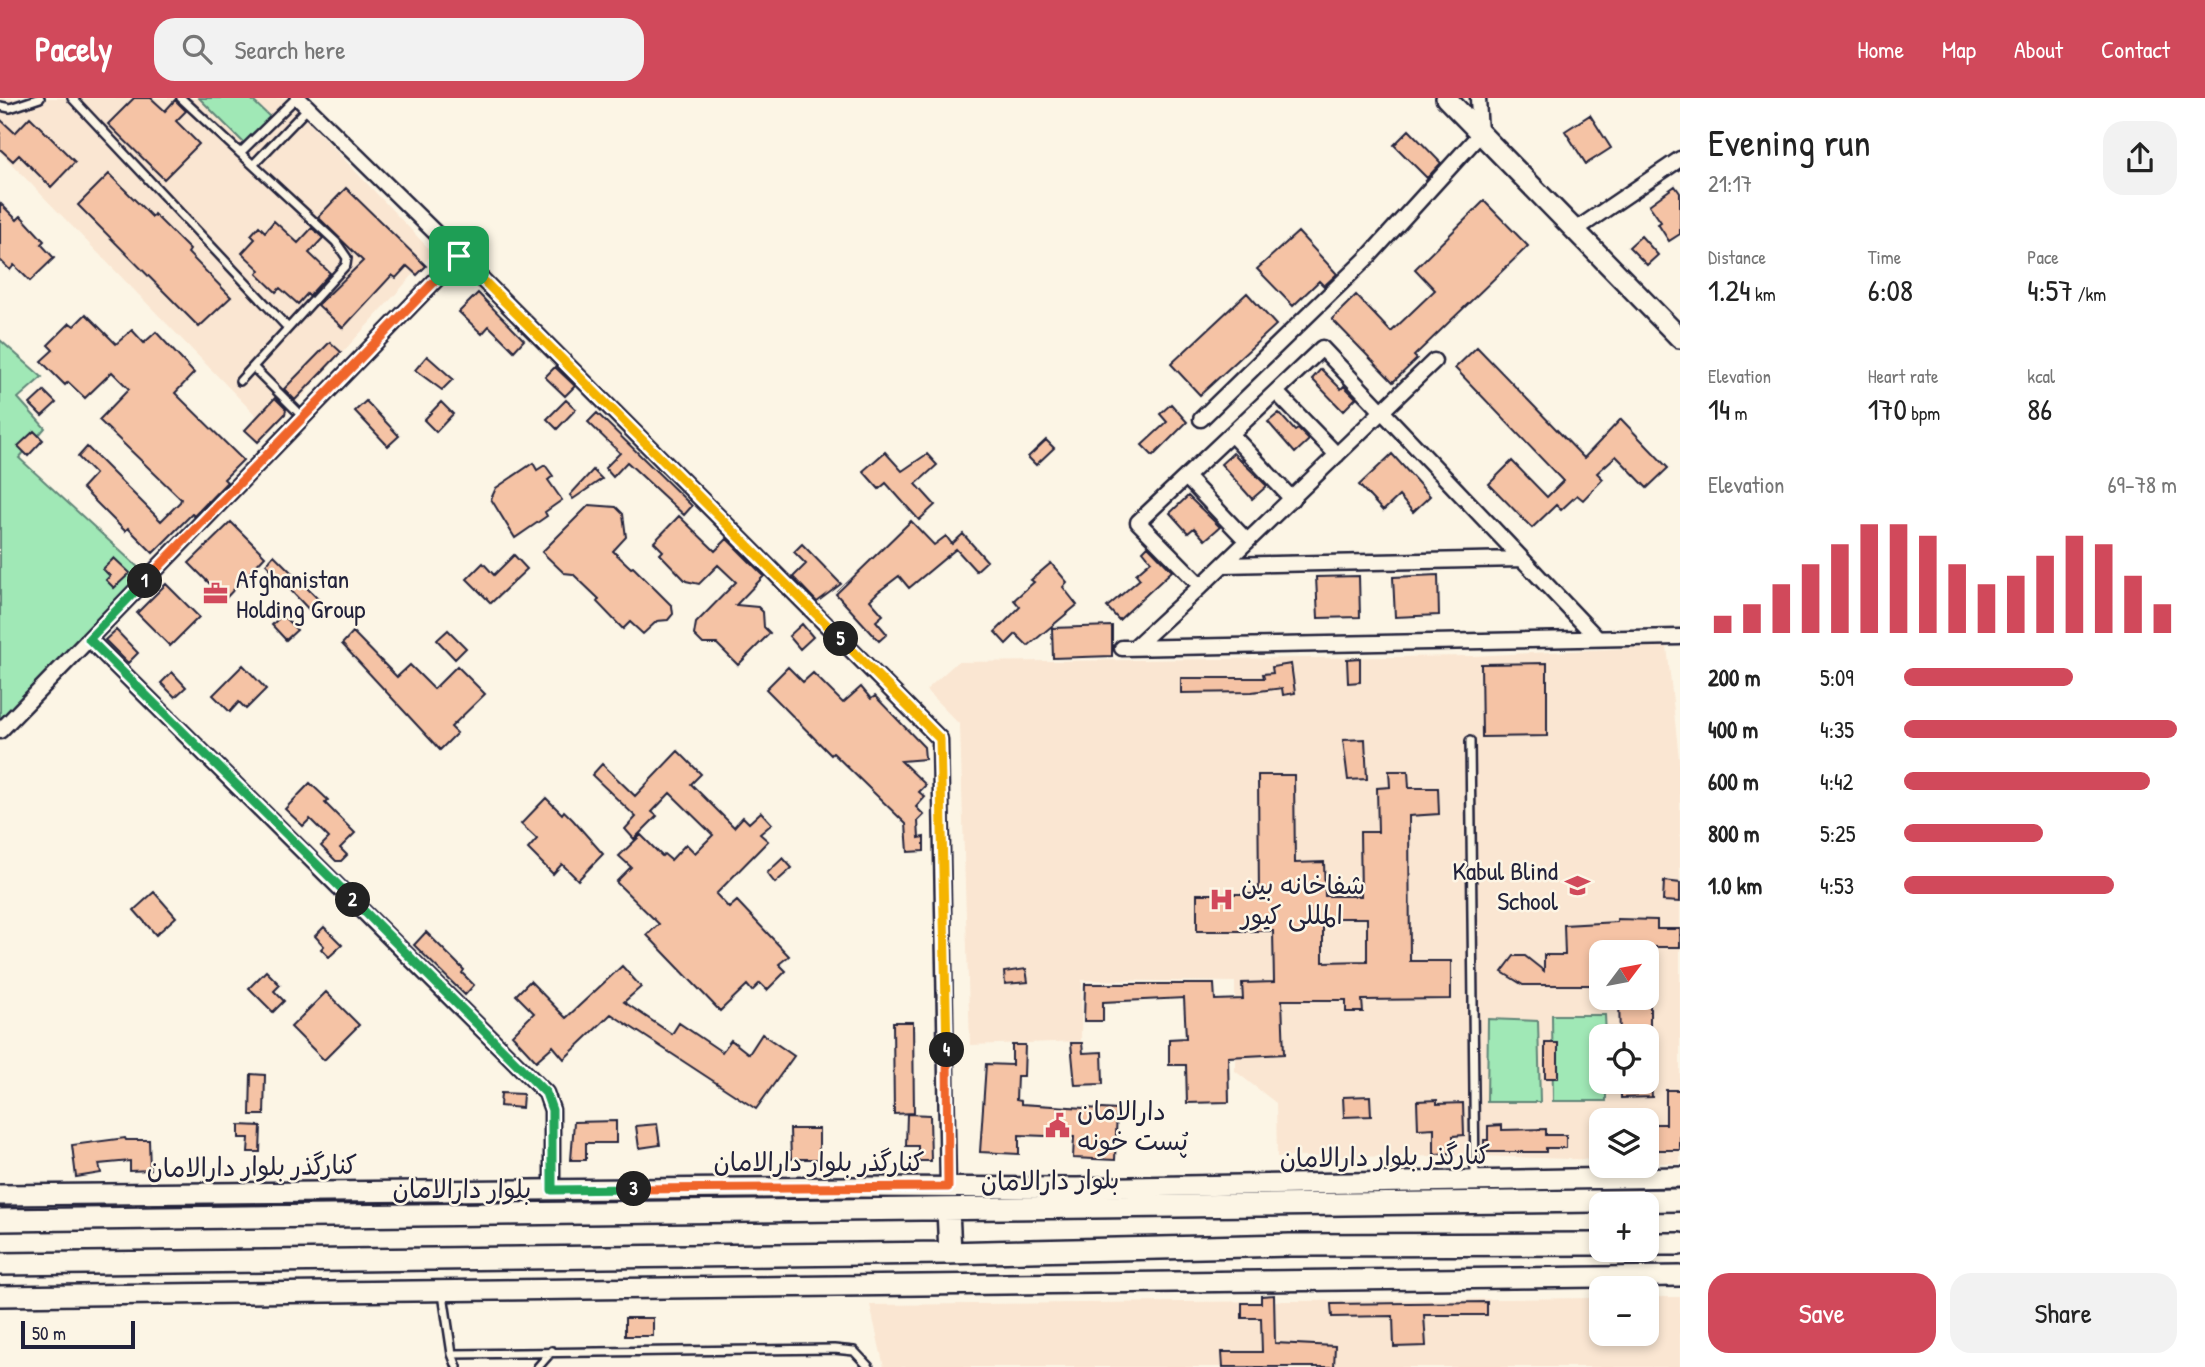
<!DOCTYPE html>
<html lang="en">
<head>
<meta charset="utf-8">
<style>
	body { margin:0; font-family:"Patrick Hand","Playpen Sans Arabic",sans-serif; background:#f2f2f2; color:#222; height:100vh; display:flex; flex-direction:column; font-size:26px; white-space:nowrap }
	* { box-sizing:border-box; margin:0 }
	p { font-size:23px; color:#767676 }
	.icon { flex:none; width:38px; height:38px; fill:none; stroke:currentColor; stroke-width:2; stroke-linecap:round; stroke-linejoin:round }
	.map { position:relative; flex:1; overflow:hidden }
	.drawer { display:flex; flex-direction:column; background:#fff; width:525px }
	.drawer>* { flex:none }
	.needle { width:46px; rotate:58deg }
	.controls { position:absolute; left:1589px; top:842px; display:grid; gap:14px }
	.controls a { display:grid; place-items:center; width:70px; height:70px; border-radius:14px; background:#fff; box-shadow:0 4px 10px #0003; font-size:35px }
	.scale { position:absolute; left:21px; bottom:18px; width:114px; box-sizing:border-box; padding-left:7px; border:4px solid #22223b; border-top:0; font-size:19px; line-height:24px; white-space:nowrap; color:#22223b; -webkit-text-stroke:5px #fcf5e5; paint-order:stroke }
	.pin { position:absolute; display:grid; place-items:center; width:60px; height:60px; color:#fff; margin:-30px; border-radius:14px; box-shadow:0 4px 10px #0006 }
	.km { position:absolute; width:35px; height:35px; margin:-18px; border-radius:50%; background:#222; color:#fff; font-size:19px; line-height:35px; text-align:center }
	.round { display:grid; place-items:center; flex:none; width:74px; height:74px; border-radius:21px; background:#f2f2f2 }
	.summary { display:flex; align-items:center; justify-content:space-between; height:119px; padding:0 28px }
	h1 { font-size:38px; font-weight:600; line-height:52px }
	.metrics { display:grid; grid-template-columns:repeat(3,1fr); gap:10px; height:119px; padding:7px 28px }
	.metrics div { display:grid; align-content:center }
	.metrics b { font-size:30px; font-weight:600 }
	.metrics small { font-size:19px; font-weight:400 }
	.metrics p { font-size:19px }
	.chart { height:196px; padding:14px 28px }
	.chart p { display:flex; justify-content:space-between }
	.chart svg { width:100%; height:126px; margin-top:7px; stroke:#d1495b; stroke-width:6 }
	.primary-button { display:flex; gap:14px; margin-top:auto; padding:14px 28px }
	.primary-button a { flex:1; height:80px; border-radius:21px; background:#d1495b; color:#fff; font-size:28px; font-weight:600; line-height:80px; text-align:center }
	.primary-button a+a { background:#f2f2f2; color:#222 }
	ul { padding:0 28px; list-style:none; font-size:23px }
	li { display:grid; grid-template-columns:112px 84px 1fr; align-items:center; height:52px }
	li i { height:18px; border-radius:9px; background:#d1495b }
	header { display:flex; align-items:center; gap:42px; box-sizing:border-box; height:98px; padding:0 35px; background:#d1495b; color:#fff }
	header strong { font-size:33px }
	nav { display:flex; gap:38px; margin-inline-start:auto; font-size:24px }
	.search { width:490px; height:63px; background:#f2f2f2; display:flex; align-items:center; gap:18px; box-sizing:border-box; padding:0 24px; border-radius:21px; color:#767676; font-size:26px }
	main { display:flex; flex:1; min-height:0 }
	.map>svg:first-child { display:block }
	.built { fill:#fae6d2; fill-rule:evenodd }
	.green { fill:#a0e8b6; stroke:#618578; stroke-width:2 }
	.building { fill:#f5c3a5; stroke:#22223b; stroke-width:2; fill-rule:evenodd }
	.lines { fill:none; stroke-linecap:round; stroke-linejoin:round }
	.service-casing { stroke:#22223b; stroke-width:12 }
	.minor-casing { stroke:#22223b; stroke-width:19 }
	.tertiary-casing { stroke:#22223b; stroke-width:24 }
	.secondary-casing { stroke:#22223b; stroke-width:26 }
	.service { stroke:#fcf5e5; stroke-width:7 }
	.minor { stroke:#fcf5e5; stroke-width:14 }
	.tertiary { stroke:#fcf5e5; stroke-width:19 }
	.secondary { stroke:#fcf5e5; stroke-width:21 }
	.split-1-casing { stroke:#fff; stroke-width:14 }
	.split-2-casing { stroke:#fff; stroke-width:14 }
	.split-3-casing { stroke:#fff; stroke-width:14 }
	.split-4-casing { stroke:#fff; stroke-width:14 }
	.split-5-casing { stroke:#fff; stroke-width:14 }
	.split-6-casing { stroke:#fff; stroke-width:14 }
	.split-1 { stroke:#f0652b; stroke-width:9 }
	.split-2 { stroke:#22a559; stroke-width:9 }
	.split-3 { stroke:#22a559; stroke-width:9 }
	.split-4 { stroke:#f0652b; stroke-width:9 }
	.split-5 { stroke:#f5b400; stroke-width:9 }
	.split-6 { stroke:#f5b400; stroke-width:9 }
	.labels { text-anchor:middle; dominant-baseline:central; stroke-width:5; stroke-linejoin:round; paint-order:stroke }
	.poi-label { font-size:26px; fill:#22223b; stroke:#fcf5e5; text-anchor:start }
	.street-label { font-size:26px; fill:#22223b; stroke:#fcf5e5 }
</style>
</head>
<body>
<header>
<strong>Pacely</strong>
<div class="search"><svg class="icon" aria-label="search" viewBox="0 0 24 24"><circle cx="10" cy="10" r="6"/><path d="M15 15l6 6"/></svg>Search here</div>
<nav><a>Home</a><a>Map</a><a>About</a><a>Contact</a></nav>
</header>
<main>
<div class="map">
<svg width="1680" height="1269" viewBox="0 0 1680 1269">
	<rect width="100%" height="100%" fill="#fcf5e5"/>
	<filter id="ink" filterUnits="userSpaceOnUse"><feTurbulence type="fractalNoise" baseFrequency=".0143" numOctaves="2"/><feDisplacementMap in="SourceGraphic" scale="14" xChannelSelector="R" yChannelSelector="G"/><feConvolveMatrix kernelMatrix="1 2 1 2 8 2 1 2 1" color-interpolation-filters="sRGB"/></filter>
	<g filter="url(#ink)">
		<path class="built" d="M0,0h286l147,155 -162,178 -271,-279z
			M1667,548l13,122v396l-33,-2v-42h-46v40l-120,-4 -204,1 -1,-54 -41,-32v-89l-153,-2 -1,61 -111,4 -10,-320 -34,-35 31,-28 516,-6zM1601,854h46v46h-46zM1601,938h46v46h-46z
			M1647,1199h33v70h-796l-14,-62 731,-7v36h46z"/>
		<path class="green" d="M199,0h51l21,20 -26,26z
			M0,242l42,37 -24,21 27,30 -26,30 134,123 -153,144z
			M1552,917h53l1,21h-5v46h5v19h-53z
			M1488,921l50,2 2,81h-53z"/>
		<path class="building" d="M134,0h17l14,13 10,-11 11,11 -10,10 23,23 -35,35 -56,-55z
			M1590,17l21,33 -25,16 -21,-33z
			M30,19l45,45 -24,25 -32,-32 -6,6 -13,-12v-30l15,14z
			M1409,32l32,33 -14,15 -33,-33z
			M109,76l43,43 2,-3 36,36 -2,3 43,44 -32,30 -121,-122z
			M1675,88l5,7v41l-11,7 -11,-17 3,-2 -12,-17z
			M346,90l80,78 -9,9 -10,-9 -11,12 -4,-3 -49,53 -25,-23 45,-44 -45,-44z
			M1484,103l44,45 -114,110 3,3 -24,23 -61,-63 24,-24 35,37 44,-42 -20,-21z
			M0,105l17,17 4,-4 23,25 -3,3 13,14 -24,23 -16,-16 -4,5 -10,-10z
			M274,123l24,22 14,-15 11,10 -14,15 21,20 -21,23 -2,-2 -9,10 -18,-16 -4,4 -19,-18 3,-4 -18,-17 13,-14 -4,-4 8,-9 6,6z
			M1298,134l39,42 -13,12 -5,-5 -26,25 -36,-37z
			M1641,138l17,19 -11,10 -18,-18z
			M478,195l46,47 -10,11 -25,-25 -7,8 -23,-22z
			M1247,195l29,32 -76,70 -29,-31z
			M86,216l30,30 16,-14 12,13 12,-11 38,41 -19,20 68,67 -19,19 3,3 -33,34 -2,-2 -39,39 -25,-25 -3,3 -43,-43 13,-14 -17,-17 9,-10 74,74 19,-19 1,-3 -82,-79 30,-31 -17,-17 -27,26 -17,-16 -3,3 -24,-24 12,-11 -5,-5 22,-22 4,3z
			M330,244l11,10 -46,48 -11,-11z
			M1477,249l107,111 37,-39 47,49 -21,20 -31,-32 -19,17 6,6 -20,21 -6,-5 -16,15 -5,-5 -24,23 -43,-44 23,-23 35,36 16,-16 -108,-113z
			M427,258l26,23 -11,11 -27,-20z
			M555,269l20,19 -10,10 -20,-19z
			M1321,271l20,20 3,-3 12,12 -13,13 -31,-32z
			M44,293l12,12 -14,13 -12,-12z
			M275,300l11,11 -1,5 -27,28 -13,-12z
			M566,302l10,9 -19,20 -10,-10z
			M366,303l33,35 -11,10 -33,-35z
			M441,304l12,12 -17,18 -12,-12z
			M1171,306l16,18 -34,34 -11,-11 25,-23 -7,-8z
			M597,315l95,93 -8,9 -57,-53 -14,15 -8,-9 15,-15 -32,-31z
			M1279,315l16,18 3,-2 11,11 -14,13 -27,-31z
			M34,333l9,9 -15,16 -10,-10z
			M1046,342l8,8 -18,17 -8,-8z
			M885,354l17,19 25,-17 10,11 -21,19 19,21 -16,15 -33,-37 -7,6 -16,-18z
			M1233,355l34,33 -15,13 -31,-35z
			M1392,356l38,42 -17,16 -14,-16 -16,15 -24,-26z
			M533,365l4,7 8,-5 8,11 -5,4 14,20 -17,12 2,4 -32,22 -24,-39 5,-11z
			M593,372l9,9 -29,20 -3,-4z
			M1188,398l32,31 -15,13 -11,-12 -6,5 -18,-20z
			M589,407l27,2 7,7 3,23 -13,14 18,17 2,-1 39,39 1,8 -5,6 -11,1 -14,13 -13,-12 -7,7 -26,-27 2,-3 -26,-25 -9,-1 -22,-21z
			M679,418l36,35 12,-12 37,37 -28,29 22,2 5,5 1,15 6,6 -32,32 -21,-21h-14l-9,-9 2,-12 40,-41 -18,-17 -19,19 -13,-3 -26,-27 3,-3 -9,-9z
			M911,423l23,24 12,-9 6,8 11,-10 24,27 -11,10 -20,-22 -47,39 -10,-12 -21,16 -8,8 13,15 -7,6 11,13 -8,7 -43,-47z
			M231,424l34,34 -40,43 -36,-36z
			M802,446l39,40 -24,18 -24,-25 13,-13 -12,-12z
			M1148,448l24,25 -53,49 -12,-13 33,-28 -4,-5 15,-13 -8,-10z
			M274,457l50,50 -10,10 -48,-51z
			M514,457l13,14 -36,34 -24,-24 16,-16 11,12z
			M114,460l16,15 -16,15 -8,-8 4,-4 -7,-7z
			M1051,465l16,19 -4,5 14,18 -49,41 -12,-12 -10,10 -11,-12 25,-25 -6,-7 20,-18 -3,-2z
			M1438,477l1,40 -44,2 -2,-40z
			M1359,478l1,41 -42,1 -2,-41z
			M166,486l33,33 -29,29 -33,-33z
			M282,517l15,15 -11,10 -14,-15z
			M802,526l11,13 -13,12 -11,-13z
			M1112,528v30l-59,2 -1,-30z
			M116,532l22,23 -10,10 -23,-23z
			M448,532l18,18 -11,11 -18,-19z
			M353,534l44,45 13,-12 24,24 23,-23 28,28 -34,33 6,6 -17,17 -98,-106z
			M1360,560v24l-12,1 -1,-24z
			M1547,565v73l-65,1 -1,-73z
			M1291,566l4,29 -12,2 -1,-7 -30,4 -71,1v-15h83l-1,-4 10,-1 -1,-6z
			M243,567l23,24 -20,20 -7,-7 -9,10 -17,-17z
			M788,569l15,15 10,-9 30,30 18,-16 10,12 4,-3 49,51 1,12 -24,2 25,24 -7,7 6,5 -9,10 8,8 -6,6 1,17 5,-1v14l-16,1 -2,-28 -73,-71 -2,2 -65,-66z
			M172,574l14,15 -11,10 -14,-14z
			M1365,641l2,40 -19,1 -5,-40z
			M678,653l23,23 -10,10 43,43 9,-10 6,6 12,-11 11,12 -12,10 8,7 -52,53 13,14 8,-7 52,55 -10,8 7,7 -19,19 -7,-7 -8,8 -5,-6 -27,26 -73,-76 12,-11 -43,-42 15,-15 -12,-11 22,-21 21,21 2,-2 7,6 15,-16 9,9 18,-18 -43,-42 -18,19 5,4 -23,23 -9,-10 11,-12 -44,-42 10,-11 33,32z
			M1389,673h19l1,17h29l1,26 -30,2 1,145h41v38l-89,1 1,12h-17v-12h-64l2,54 -56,3 1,45 -42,1 -1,-38h-17v-26l17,-1 -2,-40 -81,4v19h-19l1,-37h129l1,16 28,-1 -1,-16 32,-1 -1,-51h-76v-37h62l-1,-119h36l1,88 29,-1 1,34h36l-1,-64h18l-1,-44 13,-1zM1323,820h44v43l-44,1z
			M310,685l18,17 -3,3 30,30 -15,15 7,7 -6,6h-5l-15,-15 8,-8 -19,-19 -7,7 -18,-17z
			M546,700l16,16 2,-3 9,9 30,34 -25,26 -16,-16 -9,10 -25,-25 9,-10 -16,-15z
			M783,760l9,10 -17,15 -8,-10z
			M1664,783l16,2v19l-17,-1z
			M154,794l22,25 -20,18 -22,-25z
			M1617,821l40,1v9h23v18h-79v38h-78l-21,-13 12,-16h11l19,15v-16h21l-1,-30 53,-3z
			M324,829l18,18 -13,12 -8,-8 3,-3 -9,-10z
			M426,834l38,38 -2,3 12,12 -9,10 -51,-50z
			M622,868l19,21 -17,15 48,32 7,-11 43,29 9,-12 18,14 13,-20 32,22 -38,53 -145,-95 -47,45 -11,-13 -17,15 -24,-26 22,-22 -18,-18 14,-14 36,37z
			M1026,871l2,13 -23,2 -1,-12z
			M266,873l14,14 -6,6 10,10 -11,11 -24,-24z
			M326,894l33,33 -35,35 -33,-33z
			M1619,903h31v35h-30z
			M893,924h20l1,91 -20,1z
			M1071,945h11l1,10 19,-1 1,32 -28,1z
			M1545,945h13v35h-13z
			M1012,947h13l-1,31h-7l-1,24 5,1v3l96,6 -2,50 -42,-2 1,-21 -55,-2v19l-39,-2 6,-88 26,1z
			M251,976l14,1 -1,40h-14z
			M1621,984h30l1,15 -31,1z
			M1666,992h14v60h-33v-26h19z
			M501,995l22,1 -1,14 -22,-2z
			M1370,998l1,20 -27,1 -1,-20z
			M1437,1002v4l26,-1 1,32 -11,1 1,17 -20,1v-26l-16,1 -1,-28z
			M907,1016l23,1 1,46h-13v-15h-12z
			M616,1023v22h-30v17h-15l3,-38z
			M657,1026l3,21 -21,3 -3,-22z
			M239,1027l22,1 -1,26h-12l1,-14h-10z
			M1502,1027v5l44,-1v6h20v13h-20v4h-62v-12h4v-14z
			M790,1031h29v30h-28z
			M125,1040l1,2h23l1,30 -20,1v-10l-31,3 2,9 -25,4 -4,-32z
			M1274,1197l1,48 60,3 -1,21h-111l-1,-15h40l-1,-34h-19v-15h19v-7z
			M1487,1204v13h-63l2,31 -32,1 -1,-31 -61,1 -1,-13z
			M625,1220h28v18h-28z"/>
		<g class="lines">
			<defs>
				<path id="service" d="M72,0l216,230
					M181,0l155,144 11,16 -1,7 -106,116
					M0,8l10,2 30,-10
					M240,55l56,-55
					M253,67l55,-57
					M253,269l50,50
					M1470,643l5,439
					M443,1196l9,60 5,13
					M452,1256l382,-5 20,2 15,16
					M538,1269l14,-16"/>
				<path id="minor" d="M298,0l161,158 481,483 8,448
					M1574,133l106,-72
					M1434,263l-233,225 -63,-64 184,-174c92,97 183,194 275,290
					M1276,294l61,63
					M1201,321l169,-164 110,-121 -2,-36
					M1231,336l61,65
					M1186,379l61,64
					M1223,467l298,-6
					M89,541l457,454 6,17v80
					M1136,548l65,-60
					M1122,550l558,-11
					M0,633l459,-475"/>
				<path id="tertiary" d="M1446,0l234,240
					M0,1097l850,-8 227,1 603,-11
					M0,1198l1680,-20"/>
				<path id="secondary" d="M948,1111l2,44
					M0,1122l1680,-20
					M1647,1146h33
					M0,1166l945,-11 345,-8 311,-1"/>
			</defs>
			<use href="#service" class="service-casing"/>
			<use href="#minor" class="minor-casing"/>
			<use href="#tertiary" class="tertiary-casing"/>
			<use href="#secondary" class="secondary-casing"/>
			<use href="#service" class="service"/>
			<use href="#minor" class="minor"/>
			<use href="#tertiary" class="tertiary"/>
			<use href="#secondary" class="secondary"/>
		</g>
	</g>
	<g class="lines" filter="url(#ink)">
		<defs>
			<path id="split-1" d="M145,483l314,-325"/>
			<path id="split-2" d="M145,483l-56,58 264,261"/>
			<path id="split-3" d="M353,802l193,193 6,17v80l82,-1"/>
			<path id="split-4" d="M634,1091l314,-2 -1,-137"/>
			<path id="split-5" d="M841,541l99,100 7,311"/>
			<path id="split-6" d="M459,158l382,383"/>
		</defs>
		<use href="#split-1" class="split-1-casing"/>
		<use href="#split-2" class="split-2-casing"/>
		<use href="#split-3" class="split-3-casing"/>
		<use href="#split-4" class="split-4-casing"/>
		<use href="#split-5" class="split-5-casing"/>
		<use href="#split-6" class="split-6-casing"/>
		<use href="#split-1" class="split-1"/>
		<use href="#split-2" class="split-2"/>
		<use href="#split-3" class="split-3"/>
		<use href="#split-4" class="split-4"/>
		<use href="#split-5" class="split-5"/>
		<use href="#split-6" class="split-6"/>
	</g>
	<defs>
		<symbol id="office-bare" viewBox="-9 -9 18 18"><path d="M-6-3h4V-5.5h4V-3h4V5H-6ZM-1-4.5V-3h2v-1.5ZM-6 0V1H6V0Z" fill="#d1495b" stroke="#fcf5e5" stroke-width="2.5" paint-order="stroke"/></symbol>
		<symbol id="school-bare" viewBox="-9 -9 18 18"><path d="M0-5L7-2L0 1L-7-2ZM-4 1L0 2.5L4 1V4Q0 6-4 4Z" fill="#d1495b" stroke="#fcf5e5" stroke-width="2.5" paint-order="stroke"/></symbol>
		<symbol id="hospital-bare" viewBox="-9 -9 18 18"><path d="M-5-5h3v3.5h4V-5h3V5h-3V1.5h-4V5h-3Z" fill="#d1495b" stroke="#fcf5e5" stroke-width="2.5" paint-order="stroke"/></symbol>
		<symbol id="civic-bare" viewBox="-9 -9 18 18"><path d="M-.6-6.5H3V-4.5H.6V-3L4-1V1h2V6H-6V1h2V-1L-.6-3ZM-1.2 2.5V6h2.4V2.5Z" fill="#d1495b" stroke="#fcf5e5" stroke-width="2.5" paint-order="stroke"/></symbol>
	</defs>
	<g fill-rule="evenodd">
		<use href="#office-bare" x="198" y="478" width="35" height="35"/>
		<use href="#school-bare" x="1560" y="770" width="35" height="35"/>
		<use href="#hospital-bare" x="1204" y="784" width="35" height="35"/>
		<use href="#civic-bare" x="1040" y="1010" width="35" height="35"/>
	</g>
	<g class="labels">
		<g class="poi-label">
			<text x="236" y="480">Afghanistan<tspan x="236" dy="30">Holding Group</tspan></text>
			<text x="1558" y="772" text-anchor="end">Kabul Blind<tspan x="1558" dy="30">School</tspan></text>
			<text x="1241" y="786">شفاخانه بین<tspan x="1241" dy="30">المللی کیور</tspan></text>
			<text x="1077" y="1012">دارالامان<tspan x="1077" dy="30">پُست خونه</tspan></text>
		</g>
		<g class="street-label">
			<text transform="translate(1385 1058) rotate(-1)">کنارگذر بلوار دارالامان</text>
			<text x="819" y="1063">کنارگذر بلوار دارالامان</text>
			<text transform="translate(252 1068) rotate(-1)">کنارگذر بلوار دارالامان</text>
			<text transform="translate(1050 1082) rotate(-1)">بلوار دارالامان</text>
			<text x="462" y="1090">بلوار دارالامان</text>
		</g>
	</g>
</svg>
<div class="controls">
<a><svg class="needle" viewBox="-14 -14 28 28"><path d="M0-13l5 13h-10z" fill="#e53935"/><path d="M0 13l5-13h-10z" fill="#767676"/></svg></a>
<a><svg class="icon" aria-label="locate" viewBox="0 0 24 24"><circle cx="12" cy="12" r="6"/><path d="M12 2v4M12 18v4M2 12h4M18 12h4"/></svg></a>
<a><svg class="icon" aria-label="layers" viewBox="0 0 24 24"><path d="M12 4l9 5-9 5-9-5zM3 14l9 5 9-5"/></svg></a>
<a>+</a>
<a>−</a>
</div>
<div class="scale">50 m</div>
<div class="pin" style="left:459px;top:158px;background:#1e9e55"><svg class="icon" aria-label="arrive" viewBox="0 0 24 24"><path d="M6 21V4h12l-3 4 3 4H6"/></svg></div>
<b class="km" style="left:145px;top:483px">1</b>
<b class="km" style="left:353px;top:802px">2</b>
<b class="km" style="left:634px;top:1091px">3</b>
<b class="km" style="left:947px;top:952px">4</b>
<b class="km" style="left:841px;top:541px">5</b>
</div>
<section class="drawer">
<div class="summary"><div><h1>Evening run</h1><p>21:17</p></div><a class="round"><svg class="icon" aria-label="share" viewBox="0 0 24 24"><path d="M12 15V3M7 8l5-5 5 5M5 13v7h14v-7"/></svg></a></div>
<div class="metrics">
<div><p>Distance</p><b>1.24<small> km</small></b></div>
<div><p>Time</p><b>6:08</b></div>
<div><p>Pace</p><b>4:57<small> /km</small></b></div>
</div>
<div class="metrics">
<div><p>Elevation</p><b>14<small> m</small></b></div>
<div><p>Heart rate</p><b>170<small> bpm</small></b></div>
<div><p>kcal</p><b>86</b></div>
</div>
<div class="chart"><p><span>Elevation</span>69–78 m</p>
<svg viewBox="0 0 160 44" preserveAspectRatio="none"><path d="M5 44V38M15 44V34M25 44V27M35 44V20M45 44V13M55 44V6M65 44V6M75 44V10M85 44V20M95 44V27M105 44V24M115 44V17M125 44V10M135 44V13M145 44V24M155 44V34"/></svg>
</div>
<ul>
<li><b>200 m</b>5:09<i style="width:62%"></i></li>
<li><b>400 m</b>4:35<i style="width:100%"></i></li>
<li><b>600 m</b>4:42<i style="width:90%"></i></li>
<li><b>800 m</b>5:25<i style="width:51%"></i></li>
<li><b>1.0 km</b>4:53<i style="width:77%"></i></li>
</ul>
<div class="primary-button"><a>Save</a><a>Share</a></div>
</section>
</main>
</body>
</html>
